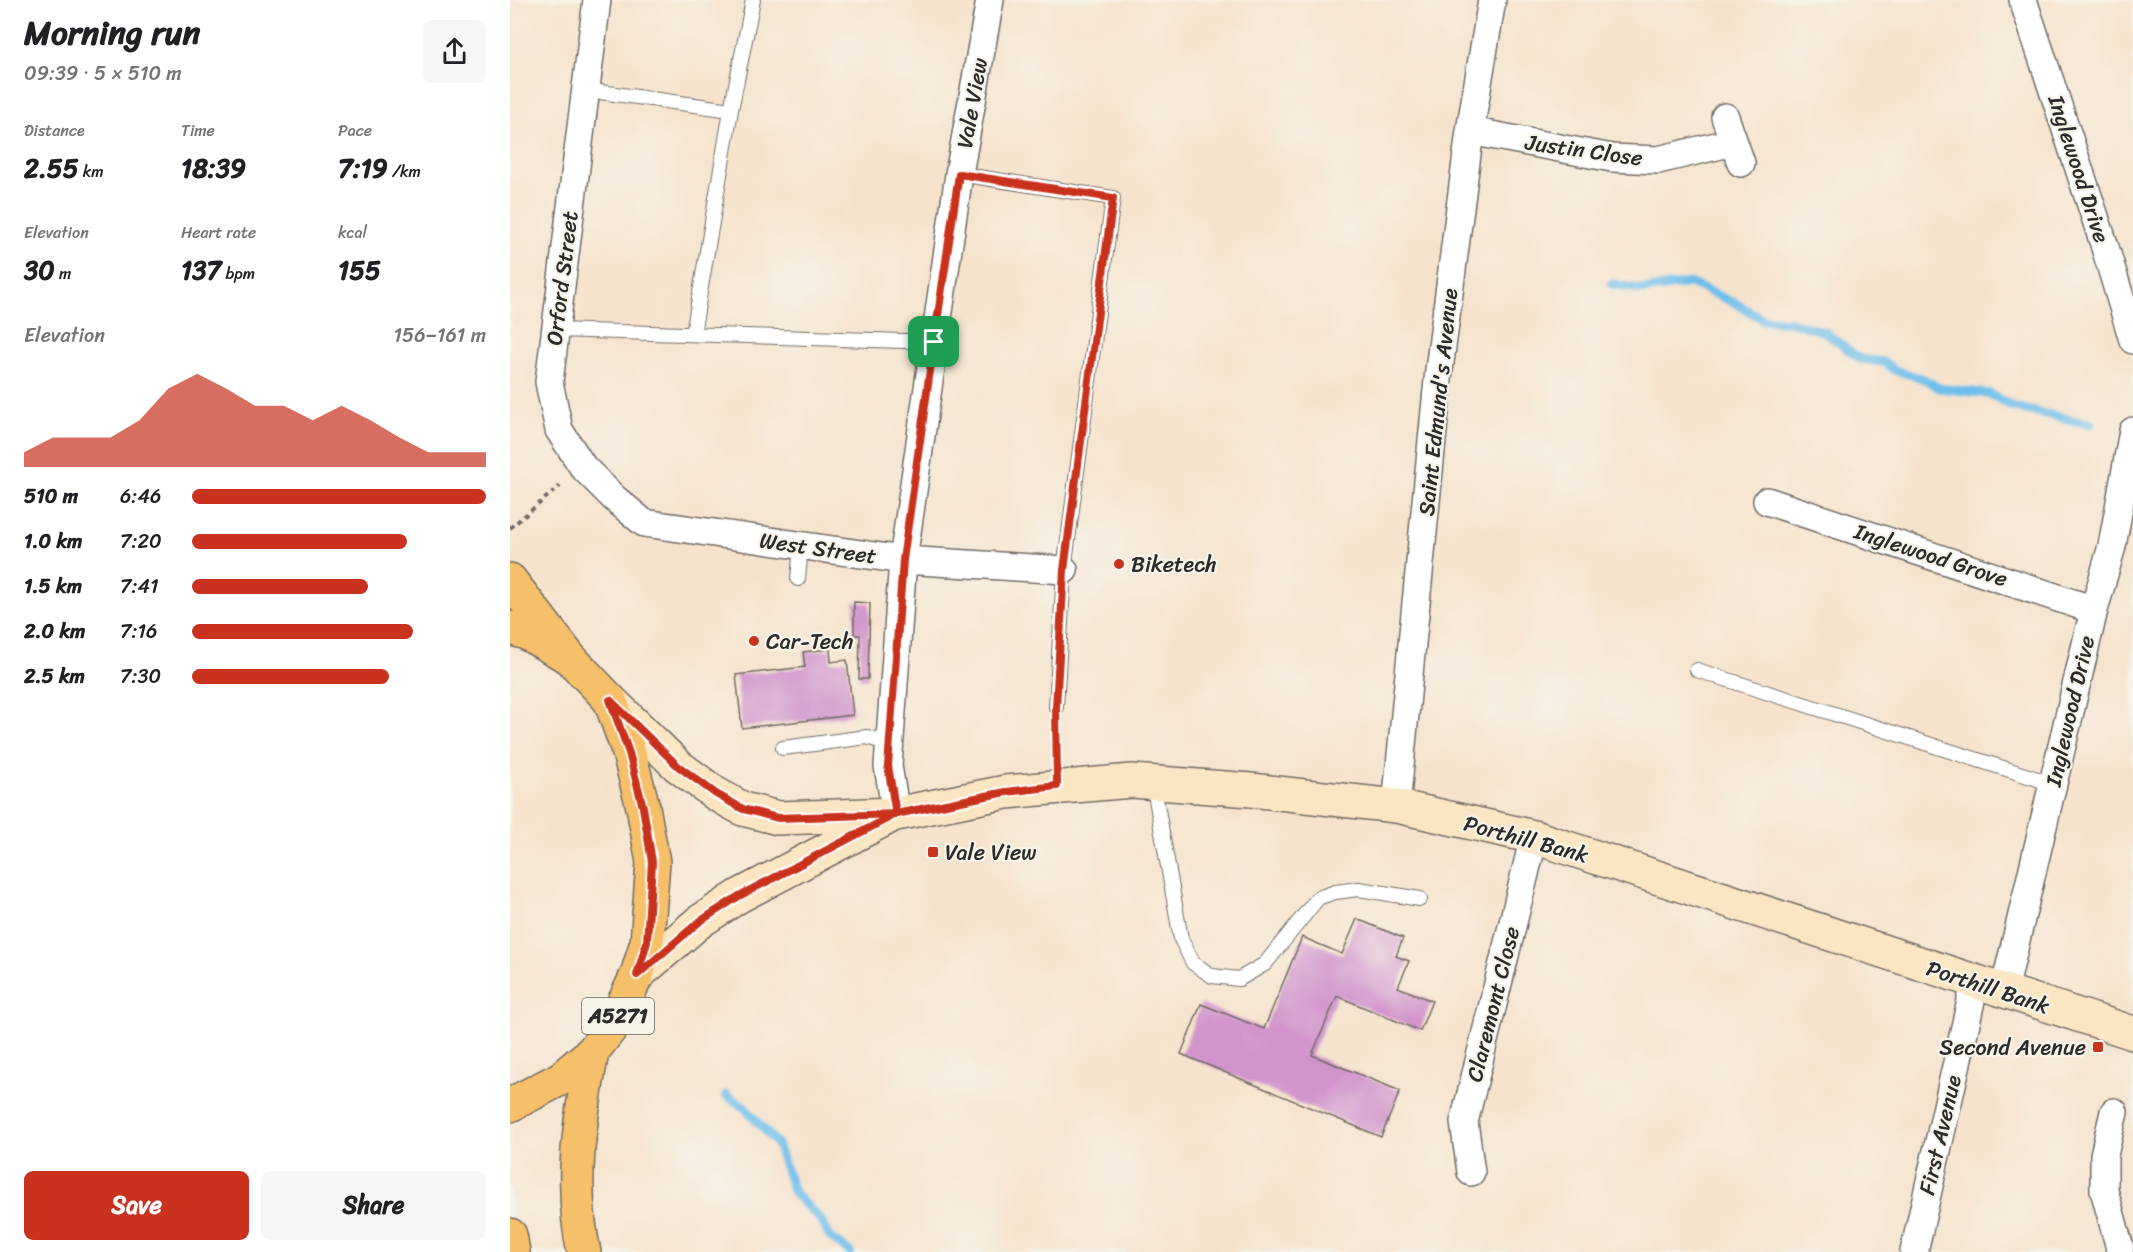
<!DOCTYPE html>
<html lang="en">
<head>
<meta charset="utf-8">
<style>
	body { margin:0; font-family:Sriracha,sans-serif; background:#f6f6f6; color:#202124; height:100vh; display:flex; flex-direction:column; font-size:22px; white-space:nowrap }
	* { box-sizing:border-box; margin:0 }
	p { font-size:20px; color:#757577 }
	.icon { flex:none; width:33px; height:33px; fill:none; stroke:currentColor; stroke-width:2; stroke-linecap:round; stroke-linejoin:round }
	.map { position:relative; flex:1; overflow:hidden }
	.details { display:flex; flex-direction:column; background:#fff; width:510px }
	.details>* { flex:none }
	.pin { position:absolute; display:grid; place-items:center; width:51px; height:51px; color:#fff; margin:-26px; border-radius:12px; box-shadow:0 3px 9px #0006 }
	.round { display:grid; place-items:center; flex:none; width:63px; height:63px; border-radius:9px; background:#f6f6f6 }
	.head { display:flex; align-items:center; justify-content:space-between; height:102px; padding:0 24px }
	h1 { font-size:33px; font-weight:700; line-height:45px }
	.stats { display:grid; grid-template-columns:repeat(3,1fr); gap:9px; height:102px; padding:6px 24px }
	.stats div { display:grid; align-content:center }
	.stats b { font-size:26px; font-weight:700 }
	.stats small { font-size:16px; font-weight:400 }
	.stats p { font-size:16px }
	.chart { height:168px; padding:12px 24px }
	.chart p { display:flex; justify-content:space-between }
	.chart svg { width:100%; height:108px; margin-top:6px; fill:#c8321e; opacity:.7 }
	.button { display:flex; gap:12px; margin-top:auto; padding:12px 24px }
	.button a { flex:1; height:69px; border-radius:9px; background:#c8321e; color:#fff; font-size:24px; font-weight:700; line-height:69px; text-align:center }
	.button a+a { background:#f6f6f6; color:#202124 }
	ul { padding:0 24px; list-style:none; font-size:20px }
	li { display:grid; grid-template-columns:96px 72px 1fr; align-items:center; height:45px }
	li i { height:15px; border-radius:8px; background:#c8321e }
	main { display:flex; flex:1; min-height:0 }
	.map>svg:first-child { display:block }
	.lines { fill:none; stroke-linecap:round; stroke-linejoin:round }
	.stream { stroke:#70bfeb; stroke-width:9 }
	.building { fill:#d194cc }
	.service-casing { stroke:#726b64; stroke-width:16 }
	.minor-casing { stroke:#726b64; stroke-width:30 }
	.secondary-casing { stroke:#726b64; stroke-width:36 }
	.primary-casing { stroke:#726b64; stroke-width:36 }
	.trunk-casing { stroke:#726b64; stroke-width:36 }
	.path { stroke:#726b64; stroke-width:4; stroke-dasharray:4.5 4.5; stroke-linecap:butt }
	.service { stroke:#fff; stroke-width:14 }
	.minor { stroke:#fff; stroke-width:27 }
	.secondary { stroke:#fbe6c4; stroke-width:33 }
	.primary { stroke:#f6c06b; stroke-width:33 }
	.trunk { stroke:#f6c06b; stroke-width:33 }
	.route-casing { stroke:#fff; stroke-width:12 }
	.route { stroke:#c8321e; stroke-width:8 }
	.poi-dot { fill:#c8321e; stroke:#f7f3e8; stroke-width:2 }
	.labels { text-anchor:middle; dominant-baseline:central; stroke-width:4.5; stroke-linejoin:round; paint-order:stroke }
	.shield { fill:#f7f3e8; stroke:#686764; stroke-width:1.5 }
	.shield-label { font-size:21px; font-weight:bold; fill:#2b2b2b }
	.street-label { font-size:22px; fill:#2b2b2b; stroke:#f7f3e8 }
	.poi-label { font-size:22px; fill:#2b2b2b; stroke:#f7f3e8; text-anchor:start }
</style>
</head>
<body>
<main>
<section class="details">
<div class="head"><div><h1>Morning run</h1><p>09:39 · 5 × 510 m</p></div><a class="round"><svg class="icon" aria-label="share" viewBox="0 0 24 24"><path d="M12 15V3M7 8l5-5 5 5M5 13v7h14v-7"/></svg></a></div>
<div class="stats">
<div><p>Distance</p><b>2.55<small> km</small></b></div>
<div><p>Time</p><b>18:39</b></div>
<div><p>Pace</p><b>7:19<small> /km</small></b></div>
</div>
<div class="stats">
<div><p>Elevation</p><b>30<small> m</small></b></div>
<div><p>Heart rate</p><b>137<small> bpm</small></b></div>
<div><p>kcal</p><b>155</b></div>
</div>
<div class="chart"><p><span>Elevation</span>156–161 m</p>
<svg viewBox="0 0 160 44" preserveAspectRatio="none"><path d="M0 44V38L10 32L20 32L30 32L40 25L50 12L60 6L70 12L80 19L90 19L100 25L110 19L120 25L130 32L140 38L150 38L160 38V44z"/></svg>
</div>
<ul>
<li><b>510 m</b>6:46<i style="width:100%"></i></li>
<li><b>1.0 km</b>7:20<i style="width:73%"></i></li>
<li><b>1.5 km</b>7:41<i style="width:60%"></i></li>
<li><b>2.0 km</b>7:16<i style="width:75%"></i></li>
<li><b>2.5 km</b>7:30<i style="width:67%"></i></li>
</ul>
<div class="button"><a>Save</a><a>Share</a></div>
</section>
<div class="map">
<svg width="1623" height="1252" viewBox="0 0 1623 1252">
	<rect width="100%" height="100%" fill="#f7f3e8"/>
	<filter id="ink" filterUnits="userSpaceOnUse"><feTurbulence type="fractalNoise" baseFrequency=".0167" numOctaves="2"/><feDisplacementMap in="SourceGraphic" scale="12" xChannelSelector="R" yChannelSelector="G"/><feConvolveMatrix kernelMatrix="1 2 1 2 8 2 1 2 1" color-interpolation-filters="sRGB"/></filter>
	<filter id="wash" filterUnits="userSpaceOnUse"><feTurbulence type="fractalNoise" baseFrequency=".008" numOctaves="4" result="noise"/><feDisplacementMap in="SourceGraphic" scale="24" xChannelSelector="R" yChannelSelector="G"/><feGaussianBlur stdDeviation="1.35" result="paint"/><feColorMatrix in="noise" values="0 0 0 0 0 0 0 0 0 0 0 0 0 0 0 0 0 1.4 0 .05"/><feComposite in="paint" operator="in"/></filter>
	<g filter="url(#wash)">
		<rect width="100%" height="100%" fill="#f5e3cd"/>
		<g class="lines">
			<path class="stream" d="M1102,284l31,6 47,-7 45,20 29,17 27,2 34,10 35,27 24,3 10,8 30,9 15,9 51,6 23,13 78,17
				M216,1095l19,13 32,36 17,49 27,27 9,17 20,15"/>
		</g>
		<g id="blocks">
			<path class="building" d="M344,602l16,1 -2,76h-9l1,-44h-6z
				M320,649l1,13 16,-2 6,55 -111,13 -6,-53 69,-8 -2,-15z
				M847,919l46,19 -7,18 13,5 -11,26 34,14 -12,30 -83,-35 -25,59 88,36 -19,46 -200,-83 20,-50 63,25 38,-92 40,17z"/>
		</g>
	</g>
	<g filter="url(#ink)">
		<use href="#blocks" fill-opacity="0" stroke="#726b64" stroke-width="1.5"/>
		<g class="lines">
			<defs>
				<path id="service" d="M76,90l145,20
					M449,174l154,24 -49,372 -8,137
					M46,330l379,12
					M183,334l38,-224 22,-110
					M288,579l3,-34
					M1187,670l356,114
					M273,748l84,-11 23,7
					M643,782l28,157 12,24 19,13 27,3 26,-15 53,-66 17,-6 24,-3 61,10"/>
				<path id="minor" d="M87,0l-48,382 10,48 24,37 31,31 30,25 259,37 161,10
					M1513,0l81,244 29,96
					M1215,117l16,46
					M960,131l142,27 46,2 75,-18
					M1257,501l327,109
					M886,806l43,-436 31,-239 22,-131
					M386,814l-8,-48 15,-206 56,-386 31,-174
					M1494,991l90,-381 18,-64 21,-115
					M1604,1112l-10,43v35l16,58
					M961,1172l-7,-50 70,-285
					M1404,1252l61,-269"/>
				<path id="secondary" d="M100,700l68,66 38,28 27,15 35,9 118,-4 110,-22 126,-11 119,9 145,16 138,31 599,196
					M127,975l62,-53 40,-26 150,-79"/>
				<path id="primary" d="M0,628l16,5 44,25 40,42 19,53 14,54 10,55 -6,80 -10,33 -23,49 -22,28 -32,27 -50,26"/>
				<path id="trunk" d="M0,580l60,78
					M0,1235l3,17
					M74,1252c-15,-67 -4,-133 8,-200"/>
			</defs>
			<use href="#service" class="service-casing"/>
			<use href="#minor" class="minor-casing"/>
			<use href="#secondary" class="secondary-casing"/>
			<use href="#primary" class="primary-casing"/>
			<use href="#trunk" class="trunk-casing"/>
			<path class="path" d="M0,528l50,-42
				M546,730v25"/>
			<use href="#service" class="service"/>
			<use href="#minor" class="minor"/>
			<use href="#secondary" class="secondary"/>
			<use href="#primary" class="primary"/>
			<use href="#trunk" class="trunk"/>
		</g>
	</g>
	<g class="lines" filter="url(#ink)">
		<defs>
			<path id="route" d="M424,342l-31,218 -15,206 8,48 -157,82 -40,26 -62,53 10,-33 5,-80 -9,-55 -14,-54 -19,-53 68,66 38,28 27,15 35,9 118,-4 110,-22 51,-6 -1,-79 8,-137 49,-372 -154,-24 -25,168"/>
		</defs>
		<use href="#route" class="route-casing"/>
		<use href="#route" class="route"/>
	</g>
	<g class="poi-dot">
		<circle cx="609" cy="564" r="6"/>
		<circle cx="244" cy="641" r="6"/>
		<rect x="417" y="846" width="12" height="12" rx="3"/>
		<rect x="1582" y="1041" width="12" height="12" rx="3"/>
	</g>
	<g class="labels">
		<rect class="shield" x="72" y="998" width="72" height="36" rx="4.5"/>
		<g class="shield-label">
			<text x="108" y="1016">A5271</text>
		</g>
		<g class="street-label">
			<text transform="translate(462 103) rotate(-80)">Vale View</text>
			<text transform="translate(1074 150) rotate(8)">Justin Close</text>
			<text transform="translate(1569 169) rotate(72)">Inglewood Drive</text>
			<text transform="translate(52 278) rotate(-83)">Orford Street</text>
			<text transform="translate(928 402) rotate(-84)">Saint Edmund's Avenue</text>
			<text transform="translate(308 548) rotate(8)">West Street</text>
			<text transform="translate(1421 555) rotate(18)">Inglewood Grove</text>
			<text transform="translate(1560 711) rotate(-77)">Inglewood Drive</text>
			<text transform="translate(1016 839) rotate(15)">Porthill Bank</text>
			<text transform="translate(1478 987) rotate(18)">Porthill Bank</text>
			<text transform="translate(983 1004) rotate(-76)">Claremont Close</text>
			<text transform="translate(1430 1135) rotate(-77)">First Avenue</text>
		</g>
		<g class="poi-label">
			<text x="621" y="564">Biketech</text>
			<text x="256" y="641">Car-Tech</text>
			<text x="435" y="852">Vale View</text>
			<text x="1576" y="1047" text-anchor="end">Second Avenue</text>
		</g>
	</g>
</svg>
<div class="pin" style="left:424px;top:342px;background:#1e9e55"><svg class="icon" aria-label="arrive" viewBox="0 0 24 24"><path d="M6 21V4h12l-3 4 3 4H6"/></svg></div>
</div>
</main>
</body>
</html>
